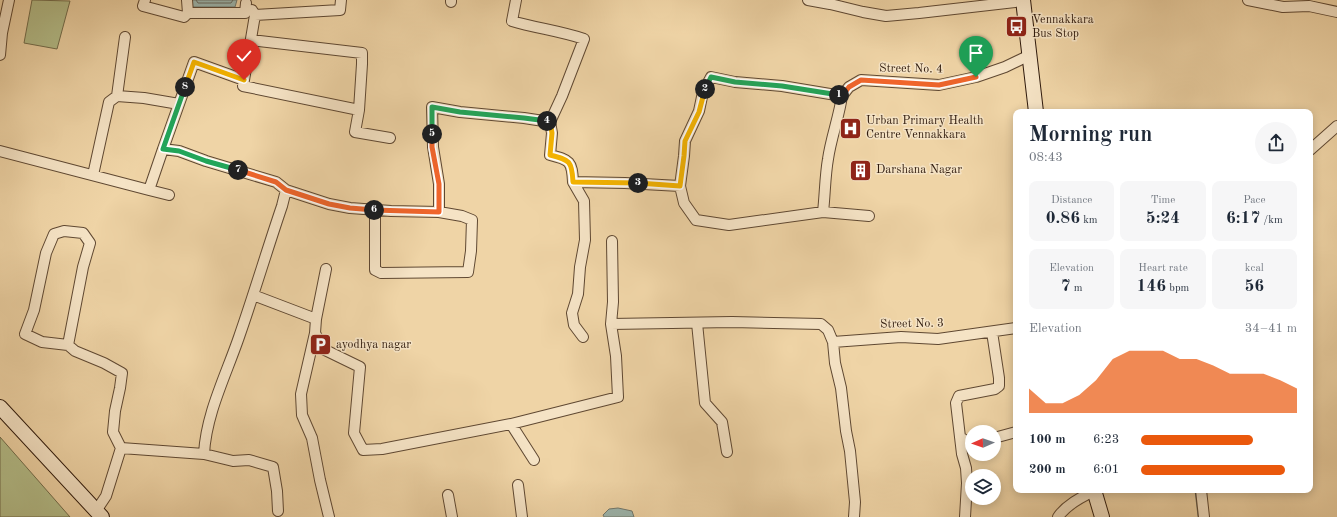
<!DOCTYPE html>
<html lang="en">
<head>
<meta charset="utf-8">
<style>
	body { margin:0; font-family:"Old Standard TT",serif; background:#f6f6f7; color:#1f2937; height:100vh; display:flex; flex-direction:column; font-size:15px; white-space:nowrap }
	* { box-sizing:border-box; margin:0 }
	p { font-size:13px; color:#747a83 }
	.icon { flex:none; width:22px; height:22px; fill:none; stroke:currentColor; stroke-width:2; stroke-linecap:round; stroke-linejoin:round }
	.map { position:relative; flex:1; overflow:hidden }
	.side { position:absolute; left:1013px; top:109px; width:300px; height:384px; display:flex; flex-direction:column; background:#fff; border-radius:8px; box-shadow:0 2px 10px #0003 }
	.side>* { flex:none }
	.needle { width:26px; rotate:268deg }
	.tools { position:absolute; left:965px; top:425px; display:grid; gap:8px }
	.tools a { display:grid; place-items:center; width:36px; height:36px; border-radius:50%; background:#fff; box-shadow:0 2px 10px #0003; font-size:20px }
	.pin { position:absolute; display:grid; place-items:center; width:34px; height:34px; color:#fff; margin:-41px -17px; border-radius:50% 50% 50% 0; rotate:-45deg; box-shadow:0 0 4px #0007 }
	.pin .icon { rotate:45deg }
	.km { position:absolute; width:20px; height:20px; margin:-10px; border-radius:50%; background:#222; color:#fff; font-size:11px; line-height:20px; text-align:center }
	.round { display:grid; place-items:center; flex:none; width:42px; height:42px; border-radius:21px; background:#f6f6f7 }
	.headline { display:flex; align-items:center; justify-content:space-between; height:68px; padding:0 16px }
	h1 { font-size:22px; font-weight:600; line-height:30px }
	.metrics { display:grid; grid-template-columns:repeat(3,1fr); gap:6px; height:68px; padding:4px 16px }
	.metrics div { display:grid; align-content:center; border-radius:8px; background:#f6f6f7; text-align:center }
	.metrics b { font-size:17px; font-weight:600 }
	.metrics small { font-size:11px; font-weight:400 }
	.metrics p { font-size:11px }
	.chart { height:112px; padding:8px 16px }
	.chart p { display:flex; justify-content:space-between }
	.chart svg { width:100%; height:72px; margin-top:4px; fill:#ea580c; opacity:.7 }
	ul { padding:0 16px; list-style:none; font-size:13px }
	li { display:grid; grid-template-columns:64px 48px 1fr; align-items:center; height:30px }
	li i { height:10px; border-radius:5px; background:#ea580c }
	.map>svg:first-child { display:block }
	.green { fill:#b4be8a; stroke:#726c4b }
	.water { fill:#9cb7b0; stroke:#70786e }
	.lines { fill:none; stroke-linecap:round; stroke-linejoin:round }
	.shore { stroke:#66685e; stroke-width:1 }
	.stream { stroke:#70786e; stroke-width:3 }
	.street-casing { stroke:#5f4832; stroke-width:12 }
	.secondary-casing { stroke:#2f1a0c; stroke-width:16 }
	.street { stroke:#f5e3c5; stroke-width:10 }
	.secondary { stroke:#f5e3c5; stroke-width:14 }
	.split-1-casing { stroke:#fff; stroke-width:8 }
	.split-2-casing { stroke:#fff; stroke-width:8 }
	.split-3-casing { stroke:#fff; stroke-width:8 }
	.split-4-casing { stroke:#fff; stroke-width:8 }
	.split-5-casing { stroke:#fff; stroke-width:8 }
	.split-6-casing { stroke:#fff; stroke-width:8 }
	.split-7-casing { stroke:#fff; stroke-width:8 }
	.split-8-casing { stroke:#fff; stroke-width:8 }
	.split-9-casing { stroke:#fff; stroke-width:8 }
	.split-1 { stroke:#f0652b; stroke-width:5 }
	.split-2 { stroke:#22a559; stroke-width:5 }
	.split-3 { stroke:#f5b400; stroke-width:5 }
	.split-4 { stroke:#f5b400; stroke-width:5 }
	.split-5 { stroke:#22a559; stroke-width:5 }
	.split-6 { stroke:#f0652b; stroke-width:5 }
	.split-7 { stroke:#f0652b; stroke-width:5 }
	.split-8 { stroke:#22a559; stroke-width:5 }
	.split-9 { stroke:#f5b400; stroke-width:5 }
	.labels { text-anchor:middle; dominant-baseline:central; stroke-width:3; stroke-linejoin:round; paint-order:stroke }
	.poi-label { font-size:12px; fill:#2f1a0c; stroke:#f5e3c5; text-anchor:start }
	.street-label { font-size:12px; fill:#2f1a0c; stroke:#f5e3c5 }
</style>
</head>
<body>
<div class="map">
<svg width="1337" height="517" viewBox="0 0 1337 517">
	<rect width="100%" height="100%" fill="#efd4a6"/>
	<filter id="stains"><feTurbulence type="fractalNoise" baseFrequency=".005" numOctaves="4"/><feColorMatrix values="0 0 0 0 .2 0 0 0 0 .09 0 0 0 0 .02 0 0 0 .5 -.17"/></filter>
	<radialGradient id="worn" r=".72"><stop offset=".6" stop-color="#630" stop-opacity="0"/><stop offset="1" stop-color="#630" stop-opacity=".3"/></radialGradient>
	<path class="green" d="M32,0l38,1 -13,48 -33,-6z
		M0,437l70,80h-70z"/>
	<path class="water" d="M192,0h45l-2,7h-43z
		M618,508l14,3 2,6h-30l-1,-2 6,-6z"/>
	<g class="lines">
		<path class="shore" d="M196,0l2,3h33l2,-3"/>
		<path class="stream" d="M1196,490l3,26"/>
		<defs>
			<path id="street" d="M145,0l-2,6 41,11 4,-4h57l1,-10
				M187,0l1,13
				M451,0v2
				M808,0l22,4 33,8 23,4 33,-3 96,-11 7,-2
				M1248,0l35,7 26,-1 28,6
				M252,10l3,5 85,-5 1,-10
				M255,15l-12,71 116,24 -4,22 35,6
				M251,40l111,13v11l-3,46
				M0,55l2,-22 7,-33
				M711,77l24,5 47,4 60,10c-3,21 -11,42 -14,63 -3,17 -3,36 -5,53l-94,13 -33,-5 -12,-17 -4,-17 4,-30 1,-15 14,-30 4,-19z
				M117,96l8,-59
				M842,96l7,-9 12,-7 78,5 37,-8 29,-10 25,-12
				M179,104l15,-42 50,18
				M550,122l2,11 -2,22c20,5 22,6 23,27l52,1 55,3
				M1310,150l27,-24
				M0,151l149,39 14,-41 16,2 27,10 70,21 10,8 43,14 21,4 41,3 48,1 23,4 10,4 -1,31 -3,21 -87,1 -6,-3v-60
				M93,175l16,-73 8,-6 27,2 35,6 -16,45
				M573,182l11,19 1,39 -5,27 -2,27 -6,19 2,12 9,12
				M149,190l20,5
				M439,212v-28l-6,-37 -1,-40 28,5 64,6 26,4 12,-26 22,-57c-24,-8 -49,-11 -72,-18l4,-21
				M823,212l46,4
				M253,295l63,24 10,-50
				M316,319l-1,14 -14,61 1,21 10,23 8,42 9,37
				M697,323l8,80 17,19 5,30
				M611,324l121,-2 89,2 7,6 5,12 2,21 6,25 5,43 4,20 5,51 -1,15
				M315,333l8,16 37,18 -6,66 9,17 19,-1 129,-25 107,-27 -2,-41 -5,-32 2,-22 -1,-61
				M833,342l68,-5 37,2 78,-11
				M68,345l-26,-3 -17,-8 9,-24 12,-57 8,-19 10,-3 19,2 7,10 -7,24 -15,78 7,6 29,12 18,10 -2,15 -5,23 -2,21 8,16 -15,48 -10,15
				M511,424l23,36
				M960,437l6,4 6,1
				M994,438l22,-6
				M121,448l83,6
				M518,485l4,32
				M1201,490l3,27
				M448,495l4,22
				M278,511l-1,-20 -4,-24 -24,-7 -16,1 -29,-7c2,-40 22,-79 35,-117 15,-43 28,-87 43,-131l4,-16
				M965,517l2,-34 -1,-15 -4,-14 -6,-51 3,-7 36,-7 4,-3v-8l-7,-46
				M1058,517c8,-12 23,-20 36,-26"/>
			<path id="secondary" d="M1023,0l13,112
				M0,407l102,110
				M1094,490l8,27"/>
		</defs>
		<use href="#street" class="street-casing"/>
		<use href="#secondary" class="secondary-casing"/>
		<use href="#street" class="street"/>
		<use href="#secondary" class="secondary"/>
	</g>
	<g class="lines">
		<defs>
			<path id="split-1" d="M839,95l3,1 7,-9 12,-7 78,5 37,-8"/>
			<path id="split-2" d="M705,89l6,-12 24,5 47,4 57,9"/>
			<path id="split-3" d="M638,183l42,3 4,-30 1,-15 14,-29 6,-23"/>
			<path id="split-4" d="M547,121l3,1 2,11 -2,22c20,5 22,6 23,27l65,1"/>
			<path id="split-5" d="M432,134v-27l28,5 64,6 23,3"/>
			<path id="split-6" d="M374,210l65,2v-28l-7,-37v-13"/>
			<path id="split-7" d="M238,170l38,12 10,8 43,14 21,4 24,2"/>
			<path id="split-8" d="M185,87l-22,62 16,2 27,10 32,9"/>
			<path id="split-9" d="M185,87l9,-25 50,18"/>
		</defs>
		<use href="#split-1" class="split-1-casing"/>
		<use href="#split-2" class="split-2-casing"/>
		<use href="#split-3" class="split-3-casing"/>
		<use href="#split-4" class="split-4-casing"/>
		<use href="#split-5" class="split-5-casing"/>
		<use href="#split-6" class="split-6-casing"/>
		<use href="#split-7" class="split-7-casing"/>
		<use href="#split-8" class="split-8-casing"/>
		<use href="#split-9" class="split-9-casing"/>
		<use href="#split-1" class="split-1"/>
		<use href="#split-2" class="split-2"/>
		<use href="#split-3" class="split-3"/>
		<use href="#split-4" class="split-4"/>
		<use href="#split-5" class="split-5"/>
		<use href="#split-6" class="split-6"/>
		<use href="#split-7" class="split-7"/>
		<use href="#split-8" class="split-8"/>
		<use href="#split-9" class="split-9"/>
	</g>
	<defs>
		<symbol id="bus-square" viewBox="-11 -11 22 22"><rect x="-9" y="-9" width="18" height="18" rx="4" fill="#8f2418" stroke="#f5e3c5"/><path d="M-5-6H5V4H4V6H2V4H-2V6H-4V4H-5ZM-3.5-4V0h7V-4ZM-3.5 1.2v1.5H-2V1.2ZM2 1.2v1.5H3.5V1.2Z" fill="#fff"/></symbol>
		<symbol id="hospital-square" viewBox="-11 -11 22 22"><rect x="-9" y="-9" width="18" height="18" rx="4" fill="#8f2418" stroke="#f5e3c5"/><path d="M-5-5h3v3.5h4V-5h3V5h-3V1.5h-4V5h-3Z" fill="#fff"/></symbol>
		<symbol id="building-square" viewBox="-11 -11 22 22"><rect x="-9" y="-9" width="18" height="18" rx="4" fill="#8f2418" stroke="#f5e3c5"/><path d="M-4-6H4V6H1V3H-1V6H-4ZM-2.5-4.3h1.7v1.8h-1.7ZM.8-4.3h1.7v1.8H.8ZM-2.5-1h1.7V.8h-1.7ZM.8-1h1.7V.8H.8Z" fill="#fff"/></symbol>
		<symbol id="parking-square" viewBox="-11 -11 22 22"><rect x="-9" y="-9" width="18" height="18" rx="4" fill="#8f2418" stroke="#f5e3c5"/><path d="M-3.5-5.5H1a3.5 3.5 0 0 1 0 7H-1V5.5H-3.5ZM-1-3.4V-.6H.8a1.4 1.4 0 0 0 0-2.8Z" fill="#fff"/></symbol>
	</defs>
	<g fill-rule="evenodd">
		<use href="#bus-square" x="1004" y="14" width="25" height="25"/>
		<use href="#hospital-square" x="838" y="116" width="25" height="25"/>
		<use href="#building-square" x="848" y="158" width="25" height="25"/>
		<use href="#parking-square" x="308" y="332" width="25" height="25"/>
	</g>
	<g class="labels">
		<g class="poi-label">
			<text x="1032" y="20">Vennakkara<tspan x="1032" dy="14">Bus Stop</tspan></text>
			<text x="866" y="121">Urban Primary Health<tspan x="866" dy="14">Centre Vennakkara</tspan></text>
			<text x="876" y="170">Darshana Nagar</text>
			<text x="336" y="345">ayodhya nagar</text>
		</g>
		<g class="street-label">
			<text transform="translate(911 69) rotate(1)">Street No. 4</text>
			<text transform="translate(912 324) rotate(-1)">Street No. 3</text>
		</g>
	</g>
	<rect width="100%" height="100%" filter="url(#stains)"/>
	<rect width="100%" height="100%" fill="url(#worn)"/>
</svg>
<div class="tools">
<a><svg class="needle" viewBox="-14 -14 28 28"><path d="M0-13l5 13h-10z" fill="#e53935"/><path d="M0 13l5-13h-10z" fill="#747a83"/></svg></a>
<a><svg class="icon" aria-label="layers" viewBox="0 0 24 24"><path d="M12 4l9 5-9 5-9-5zM3 14l9 5 9-5"/></svg></a>
</div>
<div class="pin" style="left:976px;top:77px;background:#1e9e55"><svg class="icon" aria-label="arrive" viewBox="0 0 24 24"><path d="M6 21V4h12l-3 4 3 4H6"/></svg></div>
<div class="pin" style="left:244px;top:80px;background:#d93025"><svg class="icon" aria-label="check" viewBox="0 0 24 24"><path d="M5 12l5 5 9-10"/></svg></div>
<b class="km" style="left:839px;top:95px">1</b>
<b class="km" style="left:705px;top:89px">2</b>
<b class="km" style="left:638px;top:183px">3</b>
<b class="km" style="left:547px;top:121px">4</b>
<b class="km" style="left:432px;top:134px">5</b>
<b class="km" style="left:374px;top:210px">6</b>
<b class="km" style="left:238px;top:170px">7</b>
<b class="km" style="left:185px;top:87px">8</b>
<section class="side">
<div class="headline"><div><h1>Morning run</h1><p>08:43</p></div><a class="round"><svg class="icon" aria-label="share" viewBox="0 0 24 24"><path d="M12 15V3M7 8l5-5 5 5M5 13v7h14v-7"/></svg></a></div>
<div class="metrics">
<div><p>Distance</p><b>0.86<small> km</small></b></div>
<div><p>Time</p><b>5:24</b></div>
<div><p>Pace</p><b>6:17<small> /km</small></b></div>
</div>
<div class="metrics">
<div><p>Elevation</p><b>7<small> m</small></b></div>
<div><p>Heart rate</p><b>146<small> bpm</small></b></div>
<div><p>kcal</p><b>56</b></div>
</div>
<div class="chart"><p><span>Elevation</span>34–41 m</p>
<svg viewBox="0 0 160 44" preserveAspectRatio="none"><path d="M0 44V29L10 38L20 38L30 33L40 24L50 11L60 6L70 6L80 6L90 11L100 11L110 15L120 20L130 20L140 20L150 24L160 29V44z"/></svg>
</div>
<ul>
<li><b>100 m</b>6:23<i style="width:72%"></i></li>
<li><b>200 m</b>6:01<i style="width:92%"></i></li>
</ul>
</section>
</div>
</body>
</html>
